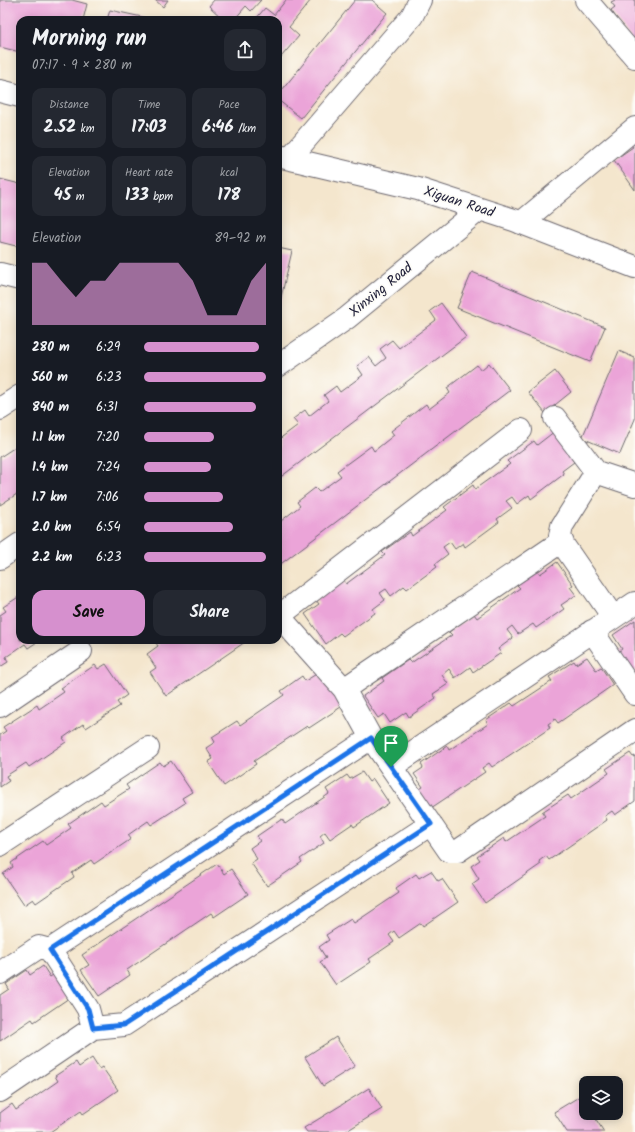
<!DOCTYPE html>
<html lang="en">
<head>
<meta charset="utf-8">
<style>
	body { margin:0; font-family:Kalam,sans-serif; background:#242831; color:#f1f3f6; height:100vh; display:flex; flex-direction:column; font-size:15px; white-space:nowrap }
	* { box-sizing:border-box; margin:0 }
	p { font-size:13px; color:#9ea1a6 }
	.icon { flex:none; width:22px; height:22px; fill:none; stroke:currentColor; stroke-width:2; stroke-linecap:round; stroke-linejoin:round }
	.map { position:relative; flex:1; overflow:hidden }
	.drawer { position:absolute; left:16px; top:16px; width:266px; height:628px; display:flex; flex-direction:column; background:#171b24; border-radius:12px; box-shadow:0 2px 10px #0003 }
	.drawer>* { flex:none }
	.controls { position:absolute; left:579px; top:1076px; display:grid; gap:8px }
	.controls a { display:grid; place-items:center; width:44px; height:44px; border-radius:8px; background:#171b24; box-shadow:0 2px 10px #0003; font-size:20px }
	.pin { position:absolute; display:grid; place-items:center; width:34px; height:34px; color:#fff; margin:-41px -17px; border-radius:50% 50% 50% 0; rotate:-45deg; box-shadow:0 0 4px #0007 }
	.pin .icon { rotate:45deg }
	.round { display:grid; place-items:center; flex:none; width:42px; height:42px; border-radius:12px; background:#242831 }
	.headline { display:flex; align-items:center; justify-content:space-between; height:68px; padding:0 16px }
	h1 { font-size:22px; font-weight:800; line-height:30px }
	.metrics { display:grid; grid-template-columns:repeat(3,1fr); gap:6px; height:68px; padding:4px 16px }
	.metrics div { display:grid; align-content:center; border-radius:10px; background:#242831; text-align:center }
	.metrics b { font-size:17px; font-weight:800 }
	.metrics small { font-size:11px; font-weight:400 }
	.metrics p { font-size:11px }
	.chart { height:112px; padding:8px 16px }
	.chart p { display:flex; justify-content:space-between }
	.chart svg { width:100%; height:72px; margin-top:4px; fill:#d690ce; opacity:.7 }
	.button { display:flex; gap:8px; margin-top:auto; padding:8px 16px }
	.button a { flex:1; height:46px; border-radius:12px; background:#d690ce; color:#111; font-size:16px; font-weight:800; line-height:46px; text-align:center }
	.button a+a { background:#242831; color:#f1f3f6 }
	ul { padding:0 16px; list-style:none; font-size:13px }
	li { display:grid; grid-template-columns:64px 48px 1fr; align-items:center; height:30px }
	li i { height:10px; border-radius:5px; background:#d690ce }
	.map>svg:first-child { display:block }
	.building { fill:#eba4d8 }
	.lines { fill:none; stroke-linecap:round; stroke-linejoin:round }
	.minor-casing { stroke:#6c676e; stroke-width:24 }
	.minor { stroke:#fff; stroke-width:22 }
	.route-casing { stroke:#fff; stroke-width:8 }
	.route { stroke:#1a73e8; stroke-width:5 }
	.labels { text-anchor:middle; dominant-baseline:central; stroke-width:3.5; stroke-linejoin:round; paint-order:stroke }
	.street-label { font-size:14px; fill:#22223b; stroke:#fdfcf7 }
</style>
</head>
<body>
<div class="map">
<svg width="635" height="1132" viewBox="0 0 635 1132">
	<rect width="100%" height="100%" fill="#fdfcf7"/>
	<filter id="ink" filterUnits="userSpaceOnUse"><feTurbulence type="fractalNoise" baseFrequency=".025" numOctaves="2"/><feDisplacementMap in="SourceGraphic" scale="8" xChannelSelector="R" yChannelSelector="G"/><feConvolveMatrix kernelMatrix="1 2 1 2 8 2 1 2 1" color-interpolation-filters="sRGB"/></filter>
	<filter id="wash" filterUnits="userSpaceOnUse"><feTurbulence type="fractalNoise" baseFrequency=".012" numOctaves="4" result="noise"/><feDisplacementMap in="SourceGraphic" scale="16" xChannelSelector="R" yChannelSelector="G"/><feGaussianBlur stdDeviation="0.9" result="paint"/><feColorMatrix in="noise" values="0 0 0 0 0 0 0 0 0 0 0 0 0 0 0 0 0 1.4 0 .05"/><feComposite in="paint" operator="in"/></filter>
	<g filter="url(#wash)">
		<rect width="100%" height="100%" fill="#f4e6cd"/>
		<g id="blocks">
			<path class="building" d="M0,0h72l15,4 -4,16h-63v32l-20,-5z
				M155,0h13l-5,7z
				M214,0h47l-10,11 -5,-5 -12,14h-10l-15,-14z
				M286,0h25l-22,27 10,9 -18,21 -3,-2v-35h-23l10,-12 9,7z
				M355,0h17l15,13 -86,105 -23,-18v-5z
				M615,0h20v41l-2,2 -22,-33 4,-3 -4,-5z
				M110,10l41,9v1h-44z
				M635,138v52l-21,-30 19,-13 -4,-5z
				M0,179l20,5v63l-20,-5z
				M278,248l14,3 -13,55h-1z
				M472,272l133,55 -15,35 -133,-54z
				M441,303l25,34 -188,142v-39l20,-15 -5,-6 12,-9 4,6 19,-15 -4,-6 12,-9 4,6 23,-17 -6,-9 12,-9 7,9 10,-8 -6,-9 12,-9 7,8 37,-28 -6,-9z
				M619,351l16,7v61l-15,35 -38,-16z
				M489,363l21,27 -232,176v-50l3,5 19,-15 -3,-4 18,-14 4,4 22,-16 -4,-5 34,-25 3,5 20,-16 -3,-4 35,-27 3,5 21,-16 -3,-5 30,-23 4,5z
				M555,371l16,21 -26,21 -17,-21z
				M555,431l16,22 -2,2 5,7 -12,9 2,3 -33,25 -2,-4 -12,9 -5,-7 -6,4 6,7 -15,11 2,3 -34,25 -2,-4 -8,6 -5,-7 -7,5 5,7 -13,10 2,3 -30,22 -3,-3 -13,10 -5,-7 -6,4 5,7 -12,9 2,4 -32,23 -3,-3 -14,11 -21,-30 14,-10 -3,-4 28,-20 2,4 39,-29 -3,-3 28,-20 2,4 35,-26 -3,-3 29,-22 2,4 35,-25 -3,-3 27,-20 3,4z
				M20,444v48l-20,13v-48z
				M557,562l16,23 -3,2 6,8 -15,10 3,4 -28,19 -3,-4 -15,10 -6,-8 -5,4 6,8 -15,11 3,4 -28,19 -3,-5 -15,11 -6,-9 -7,6 6,9 -15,10 3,4 -27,19 -3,-5 -16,11 -6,-9 -6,4 -15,-22 21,-15 -2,-3 26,-18 3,3 41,-28 -3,-3 25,-18 3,4 43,-30 -3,-3 21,-14 2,3z
				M20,596v44h20l-12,8 -3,-4 -19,13 2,5 -8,5v-52l6,-4 -3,-4z
				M635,620v50l-3,2 -14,-20 4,-3 -9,-14z
				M161,640l36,1 51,-1 -82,56 -16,-24 6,-4 -9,-14 11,-8 -2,-3z
				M587,657l9,13 5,-3 12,18 -55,38 -3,-4 -7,5 2,4 -58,39 -3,-4 -7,5 3,4 -57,38 -13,-18 8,-5 -9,-13 9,-6 -2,-4 26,-18 2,4 39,-26 -2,-4 25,-17 3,3 38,-25 -3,-4 25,-16 2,3z
				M106,664l21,31 -10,7 3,4 -34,22 -3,-4 -20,14 3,4 -37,25 -3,-4 -20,13 3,5 -9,6v-52l6,-4 -3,-4 34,-22 2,4 25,-17 -3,-4 34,-23 3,4z
				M318,673l26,32 -35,23 -2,-2 -53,35 2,3 -32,22 -16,-24 5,-3 -7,-11 9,-6 -3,-5 25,-16 3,4 44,-30 -3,-4 21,-15 3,5z
				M630,753l3,4 2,-1v45l-20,14 -3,-4 -7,5 2,4 -58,40 -3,-4 -7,5 2,3 -56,39 -13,-19 7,-5 -8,-13 9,-6 -3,-4 27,-18 2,4 39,-26 -3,-4 26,-17 3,4 38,-26 -3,-4z
				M171,761l21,31 -10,6 3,5 -34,22 -3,-4 -20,14 3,4 -37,25 -3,-4 -19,13 2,4 -38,26 -3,-4 -9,6 -21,-31 10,-7 -2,-4 32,-22 3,4 25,-17 -3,-4 33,-23 3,4 25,-16 -3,-4 34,-23 3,4z
				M362,772l7,10 4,-3 16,24 -35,24 -2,-3 -22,15 -5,-7 -5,4 4,7 -24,16 2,3 -35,24 -16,-23 6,-4 -7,-11 10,-7 -3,-5 25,-17 3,5 44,-30 -3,-5 21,-14 3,4z
				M217,864l7,10 7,-5 17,25 -34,23 -3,-4 -84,57 3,5 -31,21 -18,-26 8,-5 -7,-10z
				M431,871l7,10 4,-2 16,23 -35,24 -2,-3 -22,15 -5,-7 -5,4 5,7 -25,17 2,3 -35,23 -16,-23 6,-4 -7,-11 10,-7 -3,-5 25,-16 3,4 45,-30 -3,-5 20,-14 3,4z
				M43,966l7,11 3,-2 16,23 -35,24 -2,-3 -32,22v-46l9,-6 -3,-5 21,-14 3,5z
				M336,1037l19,29 -32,20 -18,-29z
				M92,1058l7,11 3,-2 16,23 -35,24 -2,-3 -31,21h-50v-19l12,-9 4,6 42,-29 -3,-5 21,-14 3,5z
				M369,1088l13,21 -37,23h-38l-3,-4z
				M582,1095l4,8v10h6l12,19h-37l-13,-20z"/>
		</g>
	</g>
	<g filter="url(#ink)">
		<use href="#blocks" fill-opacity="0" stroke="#6c676e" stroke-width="1"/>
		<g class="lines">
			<defs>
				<path id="minor" d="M586,0l49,57
					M0,91l20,5
					M278,156l140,33 96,31 121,47
					M289,159l123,-143 8,-16
					M521,223l114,-95
					M0,274l20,5
					M278,366l69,-48 133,-109
					M0,409l20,-13
					M555,418l41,54 39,13
					M596,472l-34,54 -2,10 4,10 49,71
					M0,558l20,-14
					M278,615l66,74 27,49 78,113h9l177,-121
					M279,616l242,-186
					M592,631l43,63
					M344,689l218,-148
					M0,706l81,-55
					M391,767l244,-164
					M0,845l148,-97
					M50,950l38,59 5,19
					M0,973l39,-26 11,3 321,-212
					M0,1091l93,-63 31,-3 307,-201"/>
			</defs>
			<use href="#minor" class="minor-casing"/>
			<use href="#minor" class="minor"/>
		</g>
	</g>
	<g class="lines" filter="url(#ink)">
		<defs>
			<path id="route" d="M371,738l60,86 -307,201 -31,3 -5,-19 -38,-59z"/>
		</defs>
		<use href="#route" class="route-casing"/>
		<use href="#route" class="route"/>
	</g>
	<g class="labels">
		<g class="street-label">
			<text transform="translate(459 202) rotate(18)">Xiguan Road</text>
			<text transform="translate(381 290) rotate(-39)">Xinxing Road</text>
		</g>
	</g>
</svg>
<div class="controls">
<a><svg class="icon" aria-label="layers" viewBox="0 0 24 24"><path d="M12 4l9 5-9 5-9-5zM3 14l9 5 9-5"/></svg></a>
</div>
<div class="pin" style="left:391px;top:767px;background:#1e9e55"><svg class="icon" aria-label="arrive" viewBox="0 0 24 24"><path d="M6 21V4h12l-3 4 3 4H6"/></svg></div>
<section class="drawer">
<div class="headline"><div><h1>Morning run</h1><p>07:17 · 9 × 280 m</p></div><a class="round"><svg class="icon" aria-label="share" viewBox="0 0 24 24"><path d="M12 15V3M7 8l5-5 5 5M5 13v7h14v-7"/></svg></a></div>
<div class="metrics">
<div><p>Distance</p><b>2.52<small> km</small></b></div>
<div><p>Time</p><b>17:03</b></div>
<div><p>Pace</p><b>6:46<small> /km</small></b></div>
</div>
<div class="metrics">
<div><p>Elevation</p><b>45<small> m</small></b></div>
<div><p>Heart rate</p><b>133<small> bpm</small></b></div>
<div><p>kcal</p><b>178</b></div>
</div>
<div class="chart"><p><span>Elevation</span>89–92 m</p>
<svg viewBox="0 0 160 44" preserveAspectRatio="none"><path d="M0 44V6L10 6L20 17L30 27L40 17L50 17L60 6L70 6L80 6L90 6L100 6L110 17L120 38L130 38L140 38L150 17L160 6V44z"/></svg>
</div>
<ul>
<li><b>280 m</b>6:29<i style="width:94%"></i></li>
<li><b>560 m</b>6:23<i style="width:100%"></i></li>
<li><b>840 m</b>6:31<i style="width:92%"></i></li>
<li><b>1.1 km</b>7:20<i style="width:57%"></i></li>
<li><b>1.4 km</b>7:24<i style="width:55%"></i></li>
<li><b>1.7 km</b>7:06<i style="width:65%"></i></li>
<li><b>2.0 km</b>6:54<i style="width:73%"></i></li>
<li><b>2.2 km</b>6:23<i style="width:100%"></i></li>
</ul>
<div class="button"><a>Save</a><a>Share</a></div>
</section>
</div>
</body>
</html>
